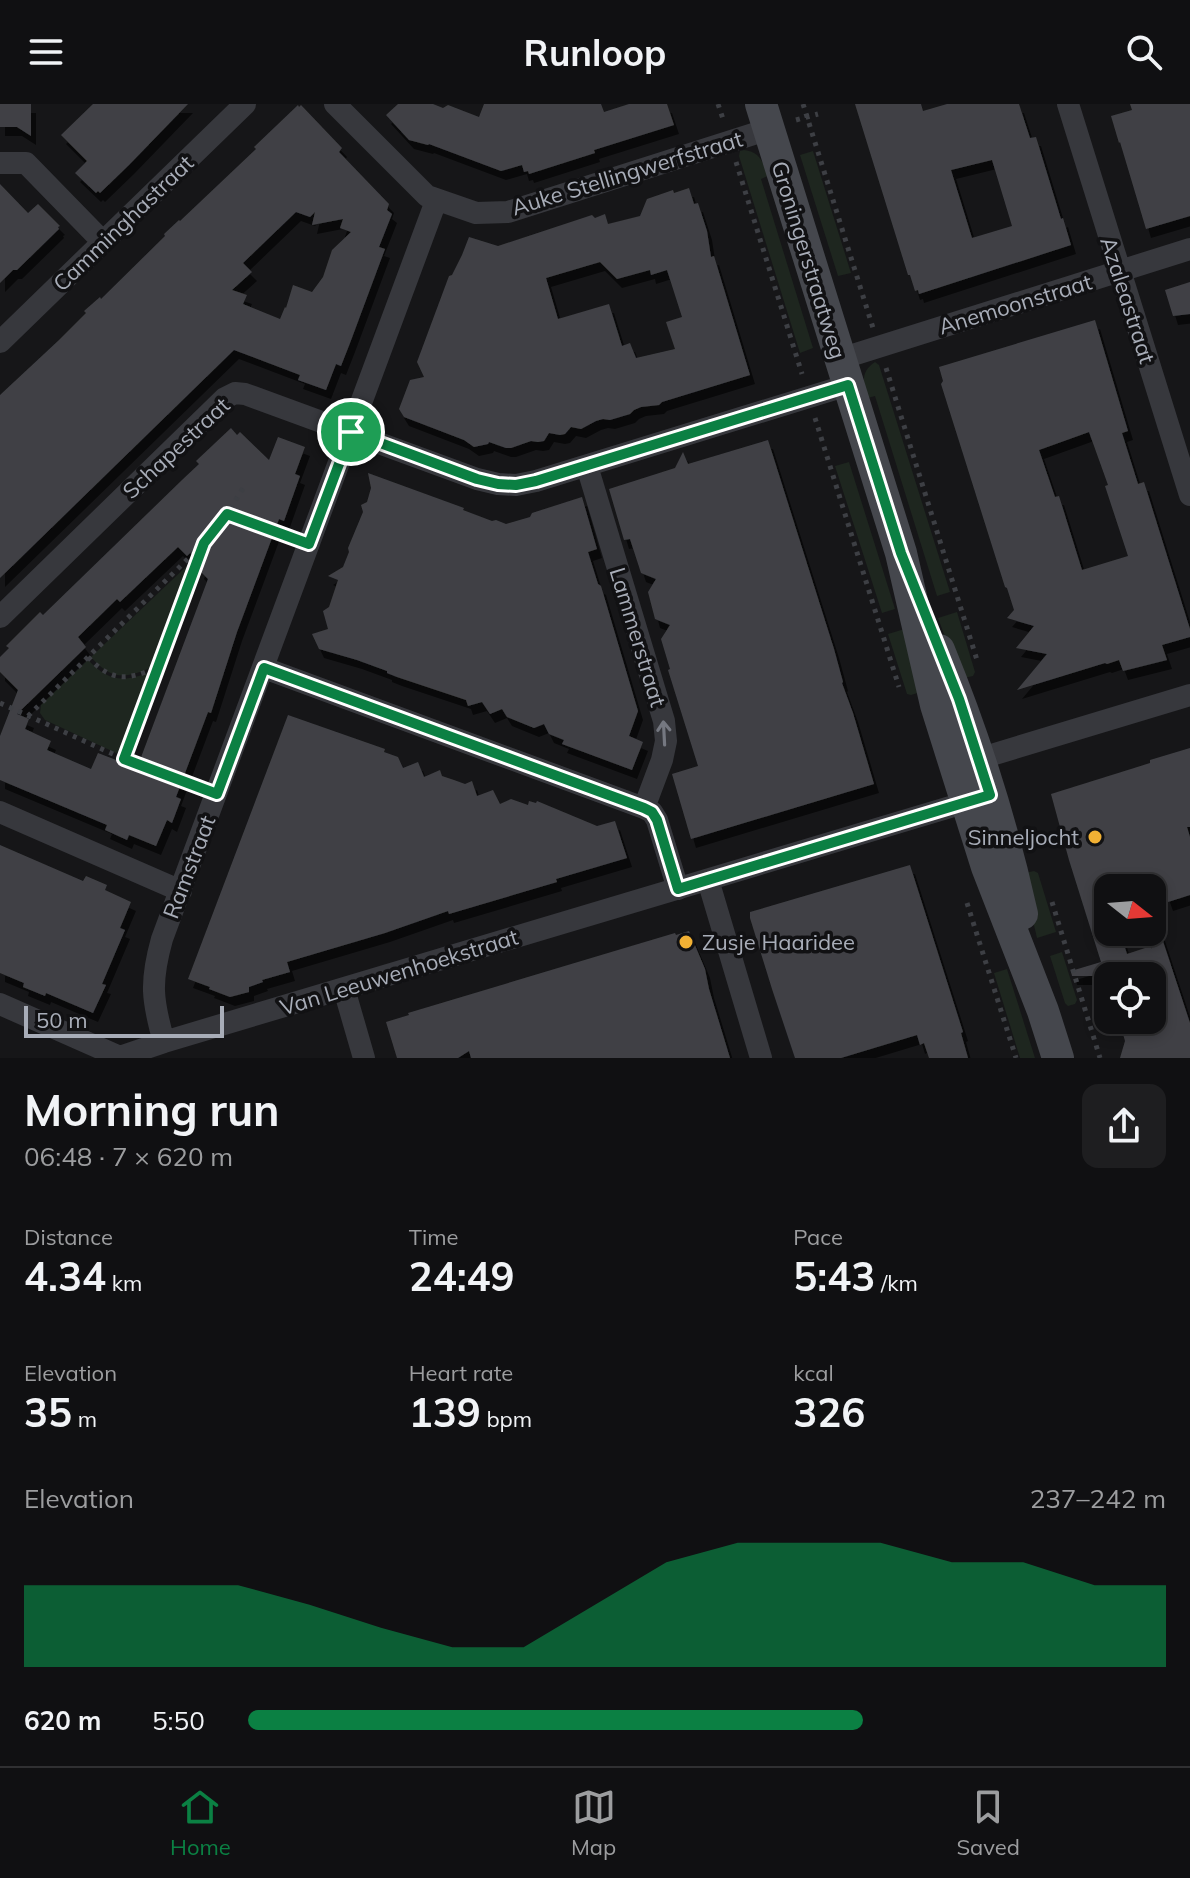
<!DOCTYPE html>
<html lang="en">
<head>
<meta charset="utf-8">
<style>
	body { margin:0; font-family:Mulish,sans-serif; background:#1e1e20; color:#f1f3f6; height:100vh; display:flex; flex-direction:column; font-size:30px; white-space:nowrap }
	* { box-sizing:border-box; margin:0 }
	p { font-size:26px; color:#9c9d9f }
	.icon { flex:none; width:44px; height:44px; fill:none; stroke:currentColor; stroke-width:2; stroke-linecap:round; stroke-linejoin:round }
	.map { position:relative; height:954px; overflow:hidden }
	.sheet { display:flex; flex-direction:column; background:#101012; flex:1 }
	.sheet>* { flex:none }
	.needle { width:52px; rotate:107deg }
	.fabs { position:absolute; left:1094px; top:770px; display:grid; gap:16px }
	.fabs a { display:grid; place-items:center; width:72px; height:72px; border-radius:16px; background:#101012; box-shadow:0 4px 12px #0003,0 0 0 2px #303032; font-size:40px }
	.scale { position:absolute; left:24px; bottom:20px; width:200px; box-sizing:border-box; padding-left:8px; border:4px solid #a8adb8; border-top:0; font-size:22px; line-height:28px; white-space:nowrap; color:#a8adb8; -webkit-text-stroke:6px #111113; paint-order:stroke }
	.pin { position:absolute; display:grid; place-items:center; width:68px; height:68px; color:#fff; margin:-34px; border:4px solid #fff; border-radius:50%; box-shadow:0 2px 8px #0007 }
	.round { display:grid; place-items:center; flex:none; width:84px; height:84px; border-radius:16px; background:#1e1e20 }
	.summary { display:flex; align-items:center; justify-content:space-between; height:136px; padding:0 24px }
	h1 { font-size:44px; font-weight:700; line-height:60px }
	.metrics { display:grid; grid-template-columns:repeat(3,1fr); gap:12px; height:136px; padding:8px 24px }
	.metrics div { display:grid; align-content:center }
	.metrics b { font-size:40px; font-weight:700 }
	.metrics small { font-size:22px; font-weight:400 }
	.metrics p { font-size:22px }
	.chart { height:224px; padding:16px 24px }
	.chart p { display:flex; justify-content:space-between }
	.chart svg { width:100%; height:144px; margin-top:8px; fill:#0b8043; opacity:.7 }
	ul { padding:0 24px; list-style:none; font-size:26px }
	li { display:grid; grid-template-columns:128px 96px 1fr; align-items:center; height:60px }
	li i { height:20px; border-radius:10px; background:#0b8043 }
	header { display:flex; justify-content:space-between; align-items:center; height:104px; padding:0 24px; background:#101012; font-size:36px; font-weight:700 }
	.dock { display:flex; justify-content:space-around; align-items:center; height:112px; border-top:2px solid #303032; background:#101012; font-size:22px; color:#9c9d9f }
	.dock a { display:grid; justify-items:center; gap:4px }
	.dock .selected { color:#0b8043 }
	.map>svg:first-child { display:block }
	.green { fill:#1e261f }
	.building { fill:#404145; fill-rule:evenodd; filter:url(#shadow) }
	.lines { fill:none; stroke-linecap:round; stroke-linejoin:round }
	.path { stroke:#3d3f44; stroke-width:5; stroke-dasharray:4 6; stroke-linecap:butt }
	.minor { stroke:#37383d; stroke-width:22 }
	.secondary { stroke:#45474d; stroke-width:32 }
	.oneway { stroke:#757881 }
	.route-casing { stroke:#fff; stroke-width:16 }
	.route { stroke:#0b8043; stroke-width:10 }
	.poi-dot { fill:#f2b134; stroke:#111113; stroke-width:3 }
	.labels { text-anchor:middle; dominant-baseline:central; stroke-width:7; stroke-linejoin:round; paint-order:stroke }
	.street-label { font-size:22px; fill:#a8adb8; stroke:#111113 }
	.poi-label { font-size:22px; fill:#a8adb8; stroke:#111113; text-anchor:end }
</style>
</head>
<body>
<header><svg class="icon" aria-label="menu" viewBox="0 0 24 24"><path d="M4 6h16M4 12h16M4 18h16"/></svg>Runloop<svg class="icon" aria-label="search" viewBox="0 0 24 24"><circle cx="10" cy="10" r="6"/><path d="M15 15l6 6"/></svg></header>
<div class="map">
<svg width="1190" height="954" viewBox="0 0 1190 954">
	<defs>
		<filter id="shadow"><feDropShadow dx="5" dy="9" stdDeviation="0" flood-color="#0009"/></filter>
	</defs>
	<rect width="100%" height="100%" fill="#161618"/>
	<path class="green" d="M744,46c16,2 19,12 24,26l-7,3 52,169 -13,5 -61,-197 1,-5z
		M813,47l38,122 -13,3 -38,-121z
		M875,258l4,3 71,227 -13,4 -62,-200 -7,2c-5,-15 -8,-26 7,-36z
		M849,358l46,147 -13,4 -47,-147z
		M192,457l1,4 -38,101c-28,12 -42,16 -64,-9z
		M957,508l18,60 -2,4 -9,2 -4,-1 -22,-59z
		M908,524l13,64 -10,3 -4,-1 -19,-60z
		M88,556c22,23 37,22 65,11l-29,79 -8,3 -71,-33 -5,-7 1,-8z
		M1034,767l4,2 18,59 -19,6 -14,-60 2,-5z
		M1062,848l15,48 -2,4 -7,2 -3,-3 -15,-47z
		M1007,865l28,89h-15l-26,-85z"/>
	<path class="building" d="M0,0h31v32l-14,-9h-17z
		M93,0h95l-59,61 -29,28 -2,-2 -2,2 -21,-20 12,-12 -26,-26z
		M398,0h35l10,4 5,-3 31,12 5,-13h117l3,8 25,-8h38l7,21 -80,25 1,3 -66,21 -1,-3 -4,1 -2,-7 -21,6 -72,-27 -1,1 -19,-5 -23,-25z
		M855,0h66l2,7 24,-7h72l11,34 6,-1 25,82 2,-1 8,27 -152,49 -1,-4 -3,1 -5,-16h-2zM992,56l20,66 -40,12 -21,-68z
		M1130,0h60v112l-44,13 -26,-87 -1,1 -8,-27 21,-6z
		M298,1l1,2 2,-2 41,43 -3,4 50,52 -2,6 5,4 -13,33 6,2 -35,94 -9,23 -5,-2 -10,26 -28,-10 2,-5 -66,-25 -234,228v-183l59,-55 27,-27 -2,-2 16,-14 1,2 64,-63 -1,-2 15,-14 1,1 76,-72 -2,-2zM296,108l14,5 5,-5 -3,13 31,-6 -3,9 11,4 -19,18 -9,27 -11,15 -19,-7 -7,23 -1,-1 -5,12 -37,-15 4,-9 -15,-5 20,-18 -9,-9z
		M0,80l28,29 10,-9 22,22 -2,1 1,2 -42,41h-4l-13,13z
		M689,84l5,16 4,-1 9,28 4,26 3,-1 36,119 -88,27 -3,3 -18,2 -7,3 -4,4 -20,6 -7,-1 -7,2 -15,8 -10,-2 -6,7 -5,1 -11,-2 -5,8 -6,1 -7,-1 -20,7h-5l-17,-6 -1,2 -14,3 -10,-7 -60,-23 -5,-8 11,-29 14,-3 -7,-15 32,-86 3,-1 10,-20 7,-18 29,9 94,-31 3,3 10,-4 3,10 32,-8 7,-17 26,-9 1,3zM600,158l17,17 33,-9 1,5 16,-5 15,47 -16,5 9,27 -39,9 -6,-15 -8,3 -13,-42 -51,15 -12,-41z
		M1190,178v32l-17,2 -8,-26z
		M1095,216l33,111 -6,2 16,51 6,-2 46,147v8l-28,8 5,15 -44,11 -4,-11 -12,4 -2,-1 -88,27 30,-36 -31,-6 18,-22 -27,-8 7,-8 -7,-22 -2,-1 -64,-203 2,-3 -4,-14zM1089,328l19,53 -3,1 23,70 -46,14 -23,-74 -4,1 -16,-47z
		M231,324l6,7 3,-3 29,28 9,-23 27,10 -10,27 5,2 -16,45 -5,-2 -42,113 -26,81 -3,-1 -32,85 5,2 -9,24 -5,-3 -11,26 -27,-11 -2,5 -22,-10 2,-5 -107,-45v-44l18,-46 -18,-18v-15l9,-9 -3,-2 34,-34 3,3 139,-135 17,-16 -3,-3zM214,426l-15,40 9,9 -71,189 -39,-15 -7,16 -44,-19 4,-9 -26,-12 4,-10 -12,-5 69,-67 -8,-10 39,-38 3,3 58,-55 9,9z
		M768,336l66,209 9,33 -1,1 11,30 21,71 -183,55 -19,-65 26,-8 -30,-96 2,-1 -9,-30 9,-14 -15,-6 -7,-27 8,-13 -15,-6 -11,-34 -6,1 -15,-51 66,-21 8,-16 5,12z
		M368,369l96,35 -1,2 29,11 4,-1 10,4 24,-7 2,-4 50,-16 15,52 -9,3 10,32 3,2 37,125 -9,25 14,6 -11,28 -70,-26 2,-4 -15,-6 -5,-10 -10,4 -27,-11 -5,-8 -12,5 -8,-12 -14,4 -2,-6 -69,-23 -10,-4v-2l-30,-11 -38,-11 -7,-15 16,-5 -5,-18 6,-4 9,-27 -10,-4 15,-9 6,-15 -1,-4 15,-36 -2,-7 6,-3 4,-14z
		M288,611l97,34 -1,3 14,5 5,11 15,-6 6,15 16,-7 2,6 12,4 11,4 7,-3 5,15 16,-6 7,14 11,-5 17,6 1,-4 7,2 1,-2 60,25 18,-5 12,37 -71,21 1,3 -108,32 -1,-3 -63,22 -98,29 3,10 -28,8 1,2 -14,5v5l-19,5 -21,-8 1,-2 -22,-8z
		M1190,644v79h-3l3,10v58l-22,7 -5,-14h-55v44h12l7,22 24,-8 1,3v-25l5,-1 33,100v35h-70l5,-17 -6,-21h33v-44h-80l-1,-5 30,-9 -32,-102 -18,-66 80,-25 19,-6v-3z
		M0,741l83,36 3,-5 21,9 -2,5 26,12 -11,26 5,2 -23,54 4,1 -13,28 -47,-20 -1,3 -22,-9 1,-4 -24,-10z
		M910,761l53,167 -2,1 7,25h-39l-5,-15 -4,2 -3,-10 -76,23h-46l-23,-69 -22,-71v-6z
		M689,827l16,38 4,20 21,69h-259l-2,-7 -11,7h-61l-11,-36 23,-7 -1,-2 220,-66 47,-14 1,2z"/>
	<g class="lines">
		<path class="path" d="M718,0l6,18
			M803,0l70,224
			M796,16l22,-6
			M736,58l66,212
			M886,264l91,292
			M815,314l84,269
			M227,410l60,22
			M88,553c24,26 40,23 70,10
			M0,599l124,56 73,27
			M28,612l176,-173 23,-29 18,-29
			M124,655l80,-215
			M1052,798l48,156
			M967,799l49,155"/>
		<path class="minor" d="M335,0l92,92 49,17 32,-1 261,-83
			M1068,0l122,391
			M0,59h26l77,79
			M0,238l245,-238
			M840,255l350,-110
			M587,362l77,255 2,20 -4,19 -18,48
			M0,513l225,-219 10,-5 10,1 232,85 21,5 18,1 20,-4 312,-96
			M264,564l380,140 8,4 5,8 21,69
			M965,659l225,-68
			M0,708l181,79
			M708,776l53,178
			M344,885l20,69
			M0,900l120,53
			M164,938c-12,-42 -14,-60 -2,-103l274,-738
			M120,953l44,-15 813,-243"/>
		<path class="secondary" d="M761,0l140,449 35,152 51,162 56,144 15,47
			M939,546c35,85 63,174 83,264"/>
	</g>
	<defs><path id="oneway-shaft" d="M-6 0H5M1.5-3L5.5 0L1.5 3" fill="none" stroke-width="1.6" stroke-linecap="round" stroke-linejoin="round" transform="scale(2)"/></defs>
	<use class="oneway" href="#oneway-shaft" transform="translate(664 629) rotate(-93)"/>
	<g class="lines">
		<defs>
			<path id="route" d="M848,281l53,168 58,146 31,96 -312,94 -21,-69 -5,-8 -8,-4 -380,-140 -47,126 -93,-35 80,-216 23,-29 82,30 42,-112 126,47 21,5 18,1 20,-4z"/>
		</defs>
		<use href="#route" class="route-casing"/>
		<use href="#route" class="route"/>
	</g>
	<g class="poi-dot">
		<circle cx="1095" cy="733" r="8"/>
		<circle cx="686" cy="838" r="8"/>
	</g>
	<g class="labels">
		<g class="street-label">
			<text transform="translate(627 69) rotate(-17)">Auke Stellingwerfstraat</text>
			<text transform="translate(123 119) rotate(-44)">Camminghastraat</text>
			<text transform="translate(809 156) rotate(73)">Groningerstraatweg</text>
			<text transform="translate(1128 196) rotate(72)">Azaleastraat</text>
			<text transform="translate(1015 200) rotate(-17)">Anemoonstraat</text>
			<text transform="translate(176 344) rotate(-43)">Schapestraat</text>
			<text transform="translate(638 533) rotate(73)">Lammerstraat</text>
			<text transform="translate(189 763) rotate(-69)">Ramstraat</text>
			<text transform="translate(399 868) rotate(-17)">Van Leeuwenhoekstraat</text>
		</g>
		<g class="poi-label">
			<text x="1079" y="733">Sinneljocht</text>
			<text x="702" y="838" text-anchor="start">Zusje Haaridee</text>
		</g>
	</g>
</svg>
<div class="fabs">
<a><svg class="needle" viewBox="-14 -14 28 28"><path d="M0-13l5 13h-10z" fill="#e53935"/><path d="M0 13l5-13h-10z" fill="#9c9d9f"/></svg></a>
<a><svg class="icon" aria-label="locate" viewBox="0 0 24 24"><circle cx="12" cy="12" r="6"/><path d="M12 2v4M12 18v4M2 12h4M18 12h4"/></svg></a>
</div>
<div class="scale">50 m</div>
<div class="pin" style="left:351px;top:328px;background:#1e9e55"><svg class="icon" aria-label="arrive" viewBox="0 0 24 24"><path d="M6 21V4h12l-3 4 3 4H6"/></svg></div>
</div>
<section class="sheet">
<div class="summary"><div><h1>Morning run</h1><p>06:48 · 7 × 620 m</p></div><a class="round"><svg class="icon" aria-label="share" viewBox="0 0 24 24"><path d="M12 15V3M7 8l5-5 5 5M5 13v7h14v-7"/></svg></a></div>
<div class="metrics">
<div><p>Distance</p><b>4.34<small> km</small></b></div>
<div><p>Time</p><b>24:49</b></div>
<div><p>Pace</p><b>5:43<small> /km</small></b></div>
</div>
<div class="metrics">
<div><p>Elevation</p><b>35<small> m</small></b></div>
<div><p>Heart rate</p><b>139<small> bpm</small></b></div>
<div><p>kcal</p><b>326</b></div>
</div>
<div class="chart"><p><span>Elevation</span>237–242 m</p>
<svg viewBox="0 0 160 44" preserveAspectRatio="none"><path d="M0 44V19L10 19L20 19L30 19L40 25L50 32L60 38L70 38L80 25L90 12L100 6L110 6L120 6L130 12L140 12L150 19L160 19V44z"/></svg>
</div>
<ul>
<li><b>620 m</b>5:50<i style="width:67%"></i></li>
</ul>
</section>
<nav class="dock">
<a class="selected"><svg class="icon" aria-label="home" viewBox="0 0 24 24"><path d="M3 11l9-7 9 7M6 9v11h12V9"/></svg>Home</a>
<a><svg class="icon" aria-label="map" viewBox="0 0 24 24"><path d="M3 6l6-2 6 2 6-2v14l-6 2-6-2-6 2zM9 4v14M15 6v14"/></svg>Map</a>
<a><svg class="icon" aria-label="saved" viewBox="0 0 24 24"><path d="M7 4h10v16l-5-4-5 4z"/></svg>Saved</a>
</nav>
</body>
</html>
